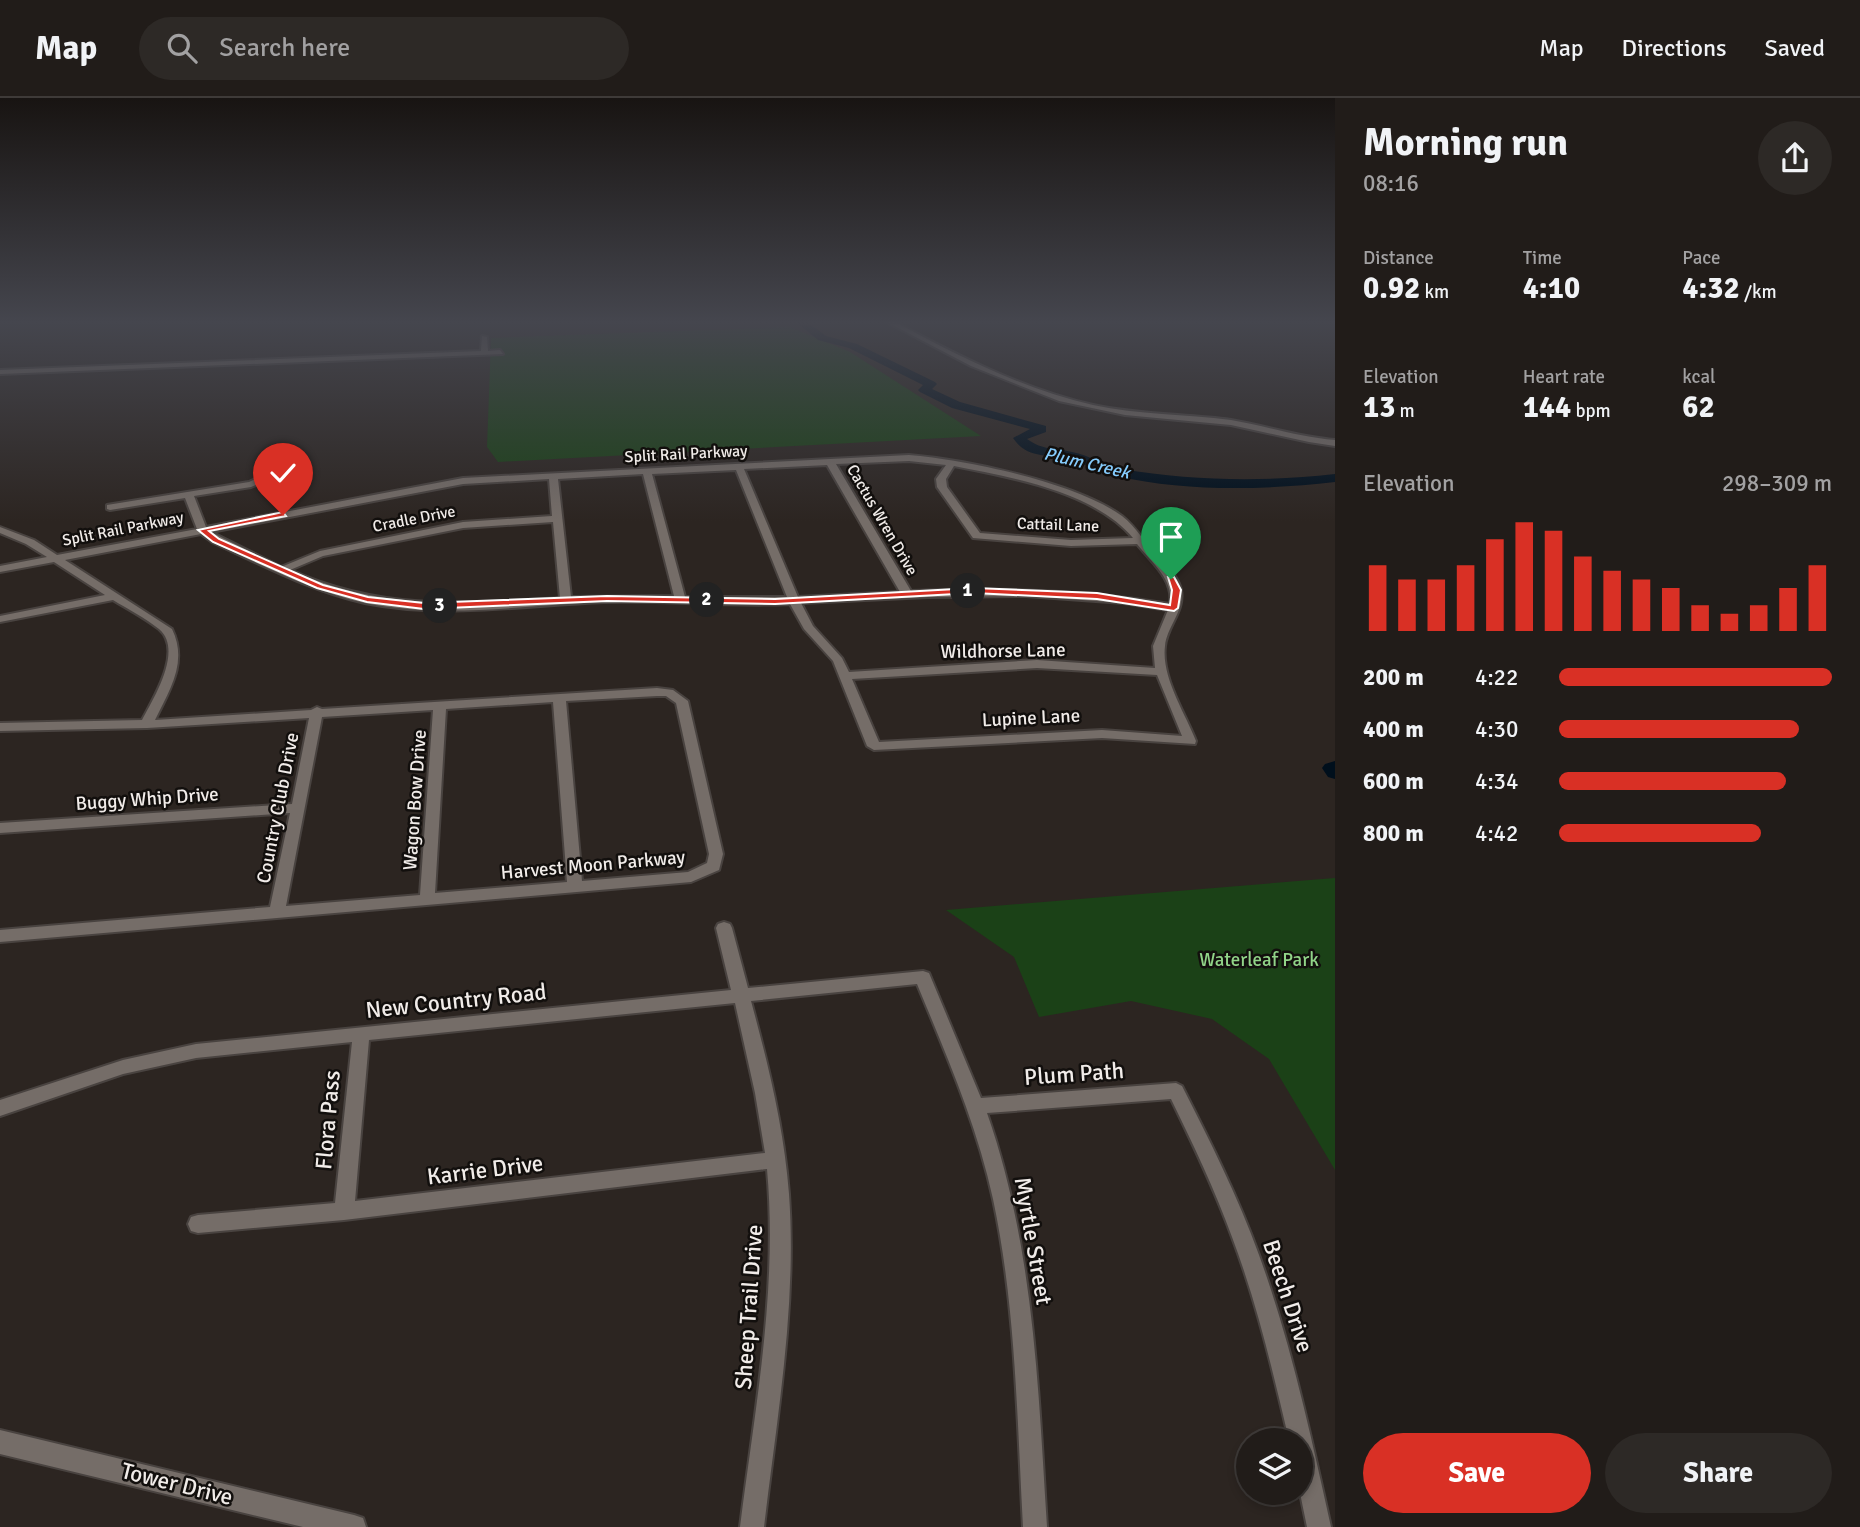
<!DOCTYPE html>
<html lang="en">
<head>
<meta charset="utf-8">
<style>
	body { margin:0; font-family:Signika,sans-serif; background:#2d2926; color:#f1f3f6; height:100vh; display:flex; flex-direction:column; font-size:26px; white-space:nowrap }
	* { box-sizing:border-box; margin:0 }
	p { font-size:23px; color:#a2a1a2 }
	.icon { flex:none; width:38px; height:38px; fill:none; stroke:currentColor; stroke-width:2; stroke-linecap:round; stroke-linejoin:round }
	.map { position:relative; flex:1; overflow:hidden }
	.sheet { display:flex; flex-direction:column; background:#211c19; width:525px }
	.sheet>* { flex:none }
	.tools { position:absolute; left:1236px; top:1330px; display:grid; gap:14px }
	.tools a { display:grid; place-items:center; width:77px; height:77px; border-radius:50%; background:#211c19; box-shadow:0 4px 10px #0003,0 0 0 2px #3e3a38; font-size:35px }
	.pin { position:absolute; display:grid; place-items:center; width:60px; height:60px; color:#fff; margin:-72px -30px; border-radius:50% 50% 50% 0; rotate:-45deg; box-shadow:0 0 7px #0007 }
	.pin .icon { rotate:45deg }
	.km { position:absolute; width:35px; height:35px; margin:-18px; border-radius:50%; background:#222; color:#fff; font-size:19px; line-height:35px; text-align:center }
	.round { display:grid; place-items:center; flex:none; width:74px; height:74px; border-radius:37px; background:#2d2926 }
	.overview { display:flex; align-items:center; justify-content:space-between; height:119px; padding:0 28px }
	h1 { font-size:38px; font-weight:700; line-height:52px }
	.metrics { display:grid; grid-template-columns:repeat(3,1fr); gap:10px; height:119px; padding:7px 28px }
	.metrics div { display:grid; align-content:center }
	.metrics b { font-size:30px; font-weight:700 }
	.metrics small { font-size:19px; font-weight:400 }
	.metrics p { font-size:19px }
	.chart { height:196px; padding:14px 28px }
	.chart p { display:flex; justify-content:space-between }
	.chart svg { width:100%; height:126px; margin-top:7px; stroke:#d93025; stroke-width:6 }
	.action { display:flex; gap:14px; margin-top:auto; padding:14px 28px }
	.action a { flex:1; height:80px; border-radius:42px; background:#d93025; color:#fff; font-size:28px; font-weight:700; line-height:80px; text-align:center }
	.action a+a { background:#2d2926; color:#f1f3f6 }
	ul { padding:0 28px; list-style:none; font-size:23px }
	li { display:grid; grid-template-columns:112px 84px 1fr; align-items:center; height:52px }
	li i { height:18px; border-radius:9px; background:#d93025 }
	header { display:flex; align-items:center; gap:42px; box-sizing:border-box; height:98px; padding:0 35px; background:#211c19; border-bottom:2px solid #3e3a38 }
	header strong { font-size:33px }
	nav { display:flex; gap:38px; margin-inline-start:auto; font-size:24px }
	.search { width:490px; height:63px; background:#2d2926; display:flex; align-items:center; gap:18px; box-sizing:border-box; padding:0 24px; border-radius:38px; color:#a2a1a2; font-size:26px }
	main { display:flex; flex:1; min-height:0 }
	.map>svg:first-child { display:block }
	.green { fill:#1b4117 }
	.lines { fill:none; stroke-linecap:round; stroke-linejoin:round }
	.river { fill:#000f1c; fill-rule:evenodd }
	.minor-casing { stroke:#494340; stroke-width:4 }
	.minor { fill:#756d68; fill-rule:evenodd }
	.route { fill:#d93025; stroke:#fff; stroke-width:2 }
	.labels { text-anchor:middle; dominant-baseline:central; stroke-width:5; stroke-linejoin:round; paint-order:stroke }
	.far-street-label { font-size:16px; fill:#f1ece9; stroke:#120f0d }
	.far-water-label { font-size:18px; font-style:italic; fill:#85ccfd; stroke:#120f0d }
	.street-label { font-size:19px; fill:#f1ece9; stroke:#120f0d }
	.park-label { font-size:19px; fill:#91d488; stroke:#120f0d }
	.near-street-label { font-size:23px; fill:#f1ece9; stroke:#120f0d }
</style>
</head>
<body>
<header>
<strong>Map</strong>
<div class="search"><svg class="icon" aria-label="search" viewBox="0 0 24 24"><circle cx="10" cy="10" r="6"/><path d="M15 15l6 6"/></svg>Search here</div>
<nav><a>Map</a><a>Directions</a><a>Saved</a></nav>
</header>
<main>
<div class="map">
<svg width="1335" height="1429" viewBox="0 0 1335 1429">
	<rect width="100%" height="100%" fill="#2c2521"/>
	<path class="green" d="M790,229l60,25 131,84 -483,26 -11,-15 4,-109z
		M1335,780v292l-66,-111 -57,-40 -81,-18 -92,16 -25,-60 -68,-47z"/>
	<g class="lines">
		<path class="river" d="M795,223h11l20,15 31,8 78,38 2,2 -5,5 28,13 86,24v6l-19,7c17,12 26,8 45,13 17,3 33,14 50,17 71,12 142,13 213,5v8c-72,8 -148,10 -219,-6 -16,-4 -30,-12 -46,-16 -22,-7 -42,0 -57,-22l17,-9 -78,-21 -32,-16 -2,-2 5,-5 -74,-37 -31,-8z
			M1335,663v18l-7,-2 -6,-9 3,-4z"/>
		<defs>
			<path id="minor" d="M885,223h8c64,34 129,68 200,84 46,10 92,9 138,15 35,6 68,17 104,20v6l-26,-4 -78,-17 -106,-10 -66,-14 -88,-35z
				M482,238l5,1 1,14 12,-1 3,4 -503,20v-4l481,-19z
				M909,357c58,5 166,27 213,61 14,11 23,27 35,40 9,10 21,20 24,34 4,21 -14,36 -16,56 -4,31 20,67 31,95l-1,3 -93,-6 -228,12 -7,-4 -34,-85 -29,-32 -14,-25c-62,3 -124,-4 -186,-2 -79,3 -160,17 -239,1 -54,-12 -103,-38 -153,-61l-11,-8 -136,26 107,69c16,33 -2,60 -17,91l156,-10 6,-3 5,2 335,-21 16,2 15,11 35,153 -4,16 -28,12 -691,60v-12l270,-23 20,-94 -290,20v-10l292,-19 17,-86 -162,10 -147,3v-8l142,-3c11,-21 42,-70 17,-91 -14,-11 -31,-20 -46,-29l-113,22v-6l105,-21 -51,-33 -54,10v-6l47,-9 -21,-13 -26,-11v-6l34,13 23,15 140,-26 -12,-31 -75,12 -3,-1v-4l142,-23 13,-6h6v4l-17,7 -57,9 12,31 257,-49zM909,363l37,4 -10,14 1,8 36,51 98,8 66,-2c14,18 37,35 33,60 -86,-14 -172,-17 -259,-13l-75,-127zM827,367l73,127 -102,5 -54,-128zM954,368c56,11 141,26 179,72l-62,2 -91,-7 -33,-46 -1,-8zM736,372l51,127h-102l-33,-123zM643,376l31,122 -103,1 -13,-118zM549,381l3,37 -89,6 -143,29 -39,16 -70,-35 252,-48zM553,424l7,76c-97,6 -178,13 -270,-28l33,-14 140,-28zM1026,498l98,7 44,7 -15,36 2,22 -118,-8 -188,12 -7,-14 -29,-32 -12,-23 127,-6zM1037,570l120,7 25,61 -80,-6 -223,12 -27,-63zM657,598h9l10,7 33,151 -2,9 -19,9 -106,9 -16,-180zM553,604l14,180 -132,11 11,-184zM433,612l-13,185 -134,11 36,-189z
				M724,824l6,2 2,4 16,60 175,-17 6,2 52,125 195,-15 6,3c28,55 56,111 77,169 32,88 52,181 72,272h-24l-7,-34v-53h-11c-16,-68 -32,-137 -57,-203 -17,-47 -39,-93 -61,-138l-184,14c47,135 51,272 60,414h-24c-6,-109 -7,-220 -30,-328 -16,-74 -47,-145 -76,-215l-166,17c17,63 33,127 38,193 8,111 -12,223 -25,333h-24c15,-119 38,-238 27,-358l-423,51 -146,13 -7,-2 -3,-7 3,-7 7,-2 137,-12 17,-161 -156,16 -73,16 -123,42v-16l123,-40 73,-16 535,-54 -15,-62 2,-4zM735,905l20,90 10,60 -410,48 14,-161z
				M0,1332l354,85 9,3 3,9h-63l-303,-73z"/>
		</defs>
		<use href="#minor" class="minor-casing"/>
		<use href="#minor" class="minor"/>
	</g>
	<linearGradient id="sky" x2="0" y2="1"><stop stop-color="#181412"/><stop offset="0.53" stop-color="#45464e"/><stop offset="1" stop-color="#45464e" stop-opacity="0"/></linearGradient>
	<rect width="1335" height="423" fill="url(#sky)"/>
	<path class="route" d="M283,414l3,4 -77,15 10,8 104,46 45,12 56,6 183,-7 168,3 199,-11 123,5 73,12 2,-15 -4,-13h6l7,13 -3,18 -4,3 -77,-12 -123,-6 -199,11 -168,-3 -183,8 -57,-7 -50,-14 -104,-46 -15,-12z"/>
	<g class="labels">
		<g class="far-street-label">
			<text transform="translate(686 356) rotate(-3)">Split Rail Parkway</text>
			<text transform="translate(414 421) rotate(-11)">Cradle Drive</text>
			<text transform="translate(882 422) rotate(60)">Cactus Wren Drive</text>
			<text transform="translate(1058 427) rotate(2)">Cattail Lane</text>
			<text transform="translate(123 431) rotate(-11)">Split Rail Parkway</text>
		</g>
		<g class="far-water-label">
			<text transform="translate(1087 365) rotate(13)">Plum Creek</text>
		</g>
		<g class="street-label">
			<text transform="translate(1003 553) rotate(-1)">Wildhorse Lane</text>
			<text transform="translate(1031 620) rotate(-3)">Lupine Lane</text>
			<text transform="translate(147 701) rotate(-4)">Buggy Whip Drive</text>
			<text transform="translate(415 702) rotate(-86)">Wagon Bow Drive</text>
			<text transform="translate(278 710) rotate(-79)">Country Club Drive</text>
			<text transform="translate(593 767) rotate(-5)">Harvest Moon Parkway</text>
		</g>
		<g class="park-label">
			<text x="1259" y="862">Waterleaf Park</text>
		</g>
		<g class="near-street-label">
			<text transform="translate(456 903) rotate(-6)">New Country Road</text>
			<text transform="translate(1074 976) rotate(-4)">Plum Path</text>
			<text transform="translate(328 1022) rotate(-85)">Flora Pass</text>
			<text transform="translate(485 1072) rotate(-7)">Karrie Drive</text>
			<text transform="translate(1033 1143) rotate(80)">Myrtle Street</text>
			<text transform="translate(1288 1198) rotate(72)">Beech Drive</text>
			<text transform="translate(749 1209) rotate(-86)">Sheep Trail Drive</text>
			<text transform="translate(177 1386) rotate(14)">Tower Drive</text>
		</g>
	</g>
</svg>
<div class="tools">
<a><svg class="icon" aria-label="layers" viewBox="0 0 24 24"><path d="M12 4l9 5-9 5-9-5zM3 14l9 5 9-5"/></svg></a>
</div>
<div class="pin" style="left:1171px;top:481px;background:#1e9e55"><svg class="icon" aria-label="arrive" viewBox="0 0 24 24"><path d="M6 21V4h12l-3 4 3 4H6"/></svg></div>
<div class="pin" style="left:283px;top:417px;background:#d93025"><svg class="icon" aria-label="check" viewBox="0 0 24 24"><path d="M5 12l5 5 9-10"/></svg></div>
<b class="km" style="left:968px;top:493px">1</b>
<b class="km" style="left:707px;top:502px">2</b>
<b class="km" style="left:440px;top:508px">3</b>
</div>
<section class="sheet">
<div class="overview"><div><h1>Morning run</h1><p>08:16</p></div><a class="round"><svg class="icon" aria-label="share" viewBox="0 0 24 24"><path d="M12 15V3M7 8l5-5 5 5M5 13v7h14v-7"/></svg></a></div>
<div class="metrics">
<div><p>Distance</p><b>0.92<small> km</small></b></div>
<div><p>Time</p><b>4:10</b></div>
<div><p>Pace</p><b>4:32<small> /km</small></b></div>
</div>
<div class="metrics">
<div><p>Elevation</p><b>13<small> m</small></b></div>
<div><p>Heart rate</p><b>144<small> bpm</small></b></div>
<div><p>kcal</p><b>62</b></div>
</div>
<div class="chart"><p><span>Elevation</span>298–309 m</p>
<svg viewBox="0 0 160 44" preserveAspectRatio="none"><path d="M5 44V21M15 44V26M25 44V26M35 44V21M45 44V12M55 44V6M65 44V9M75 44V18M85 44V23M95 44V26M105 44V29M115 44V35M125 44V38M135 44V35M145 44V29M155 44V21"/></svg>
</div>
<ul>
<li><b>200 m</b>4:22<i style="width:100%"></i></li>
<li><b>400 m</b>4:30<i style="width:88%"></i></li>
<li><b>600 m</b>4:34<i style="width:83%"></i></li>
<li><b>800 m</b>4:42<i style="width:74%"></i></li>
</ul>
<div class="action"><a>Save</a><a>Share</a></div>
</section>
</main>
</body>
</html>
